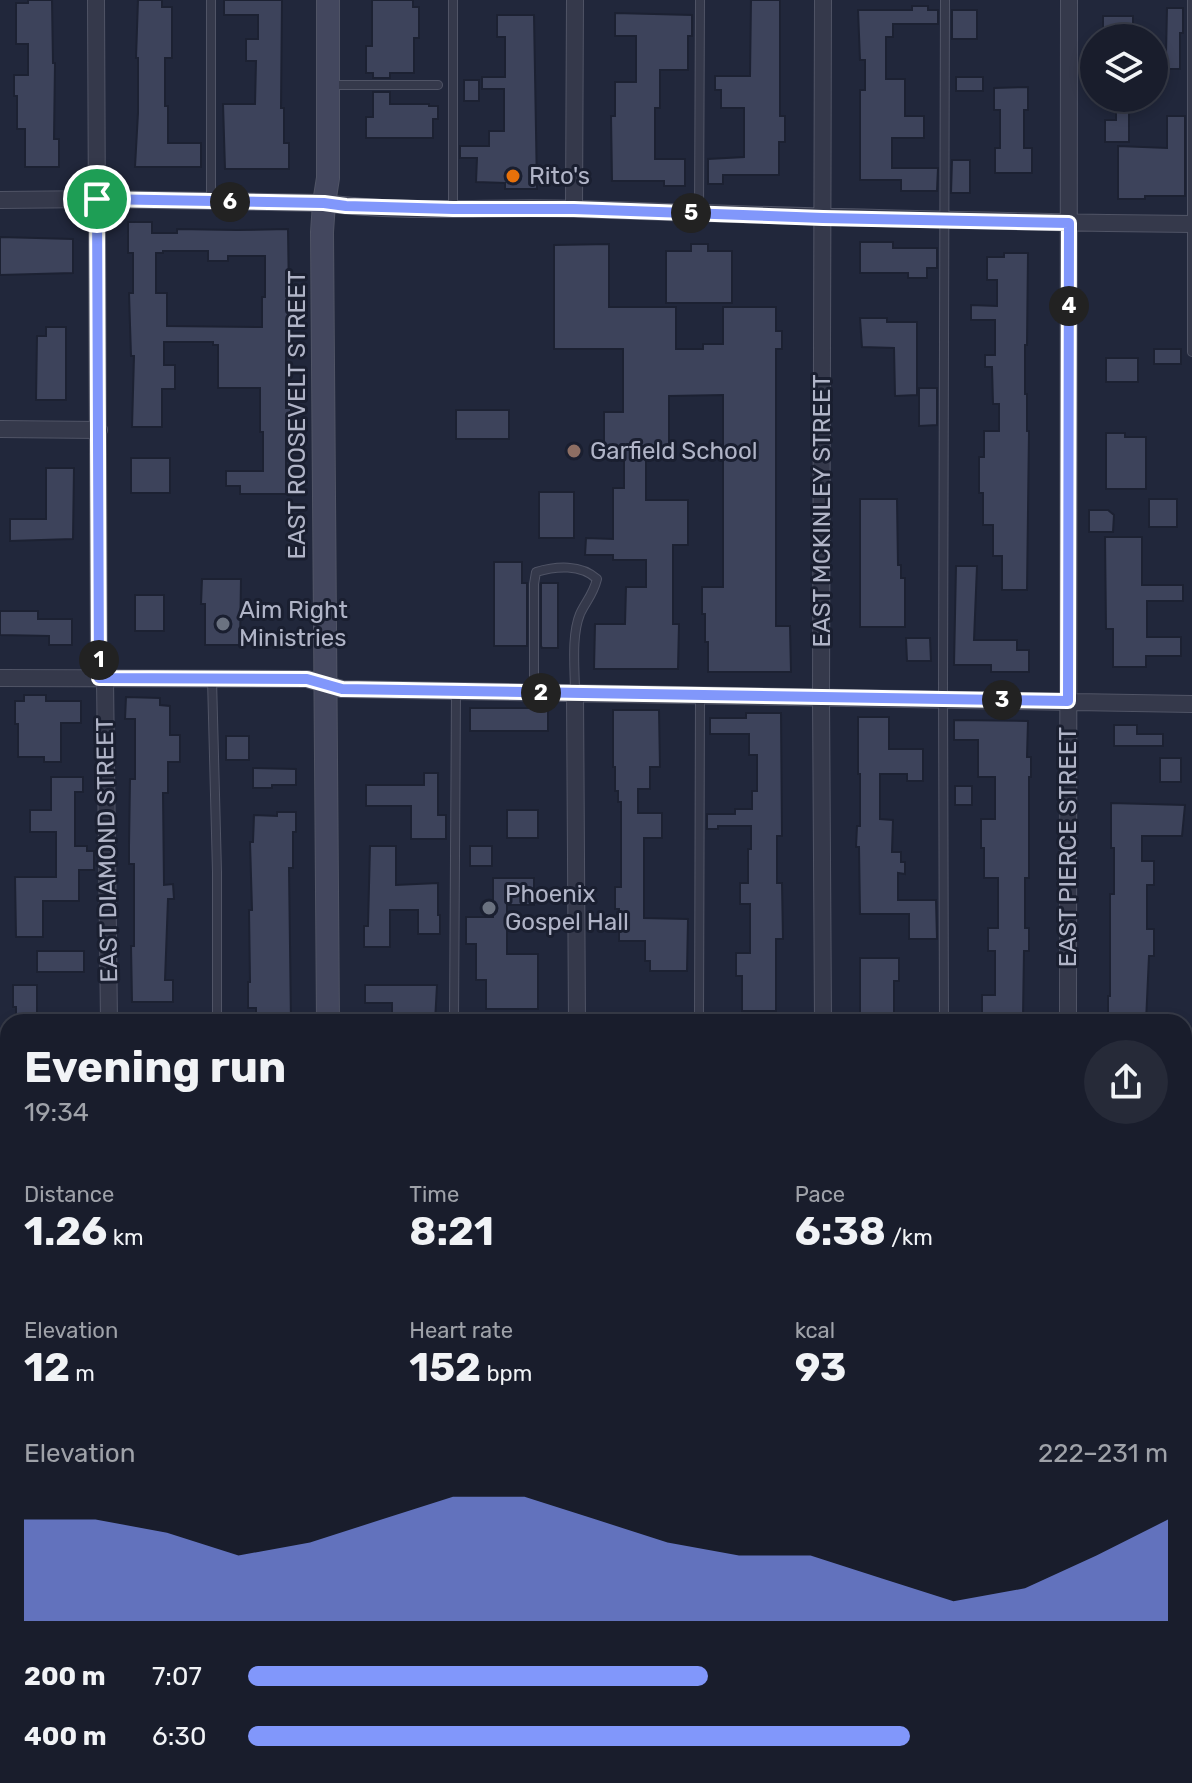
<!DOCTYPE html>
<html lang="en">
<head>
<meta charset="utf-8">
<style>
	body { margin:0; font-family:Rubik,sans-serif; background:#262a38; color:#f1f3f6; height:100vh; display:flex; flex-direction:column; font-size:30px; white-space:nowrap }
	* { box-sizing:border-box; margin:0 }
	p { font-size:26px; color:#9fa2a9 }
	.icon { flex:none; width:44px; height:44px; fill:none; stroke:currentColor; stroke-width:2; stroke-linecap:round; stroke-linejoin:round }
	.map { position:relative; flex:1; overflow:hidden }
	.side { position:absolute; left:0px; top:1014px; width:1192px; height:770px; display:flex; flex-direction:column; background:#191d2c; border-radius:24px 24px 0 0; box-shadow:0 4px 12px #0003,0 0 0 2px #373b48 }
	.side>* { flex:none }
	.fabs { position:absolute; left:1080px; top:24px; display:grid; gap:16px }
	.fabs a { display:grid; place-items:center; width:88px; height:88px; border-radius:50%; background:#191d2c; box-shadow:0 4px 12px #0003,0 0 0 2px #373b48; font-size:40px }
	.pin { position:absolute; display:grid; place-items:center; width:68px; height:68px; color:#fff; margin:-34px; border:4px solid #fff; border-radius:50%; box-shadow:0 2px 8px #0007 }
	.km { position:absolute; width:40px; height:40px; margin:-20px; border-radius:50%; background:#222; color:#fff; font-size:22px; line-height:40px; text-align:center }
	.round { display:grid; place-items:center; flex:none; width:84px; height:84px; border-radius:42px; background:#262a38 }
	.headline { display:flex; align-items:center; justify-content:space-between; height:136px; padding:0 24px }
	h1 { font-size:44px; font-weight:700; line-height:60px }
	.figures { display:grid; grid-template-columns:repeat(3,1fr); gap:12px; height:136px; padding:8px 24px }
	.figures div { display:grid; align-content:center }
	.figures b { font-size:40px; font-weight:700 }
	.figures small { font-size:22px; font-weight:400 }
	.figures p { font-size:22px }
	.chart { height:224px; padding:16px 24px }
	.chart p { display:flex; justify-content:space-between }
	.chart svg { width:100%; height:144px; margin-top:8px; fill:#8197fb; opacity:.7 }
	ul { padding:0 24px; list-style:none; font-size:26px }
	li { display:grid; grid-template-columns:128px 96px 1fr; align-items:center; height:60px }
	li i { height:20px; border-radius:10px; background:#8197fb }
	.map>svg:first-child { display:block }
	.building { fill:#3d435b; stroke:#1c2132; stroke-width:2; fill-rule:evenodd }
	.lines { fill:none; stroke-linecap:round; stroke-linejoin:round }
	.lane-casing { stroke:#505466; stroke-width:10 }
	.street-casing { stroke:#505466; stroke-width:18 }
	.secondary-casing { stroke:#505466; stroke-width:24 }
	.lane { stroke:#35394b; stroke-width:8 }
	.street { stroke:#35394b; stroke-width:16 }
	.secondary { stroke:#43475e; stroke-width:22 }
	.route-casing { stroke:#fff; stroke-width:16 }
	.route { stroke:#8197fb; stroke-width:10 }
	.food-dot { fill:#e8710a; stroke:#1a1f30; stroke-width:3 }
	.education-dot { fill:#8d6e63; stroke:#1a1f30; stroke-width:3 }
	.worship-dot { fill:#6b7280; stroke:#1a1f30; stroke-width:3 }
	.labels { text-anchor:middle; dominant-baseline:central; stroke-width:6; stroke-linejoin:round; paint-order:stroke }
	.poi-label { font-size:24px; fill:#b0b4c7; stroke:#1a1f30; text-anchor:start }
	.street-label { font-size:24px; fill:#b0b4c7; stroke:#1a1f30 }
</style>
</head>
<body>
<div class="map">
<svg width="1192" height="1783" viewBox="0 0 1192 1783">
	<rect width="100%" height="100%" fill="#21273b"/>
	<path class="building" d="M28,0h24l1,63h2l-1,76h5v28h-34v-38h-8v-33h-3v-21h14v-31h-12v-41h12z
		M138,0h24v7h10v51h-7v48h3v37h33v24h-66l3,-54v-55h-2z
		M224,0h58l-1,108h3v35h5v26h-64l-2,-65h32l1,-43h-10v-22h12v-24h-34z
		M372,0h41v7h6v31h-5v35h-24v5h-17v-5h-7v-27h6z
		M751,0h29v116h5v26h-6v33h-56v9h-15v-25l36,-2v-49h-23v-18h-6v-14h35z
		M912,6h16v4h10v14h-45v13h-7v42h19v37h19v22h-32v30h46l-1,23h-36v-11h-41v-90h5v-30h-5l-2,-50h54z
		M1167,8h16v25h-3v36h-18v-15h4z
		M952,10h25v29h-25z
		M615,13l77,2v21h-4v34h-28v38h-5v51h30v27h-21v-5h-52l-1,-65h4v-34h21v-46h-21z
		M497,15h37l3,174h-32v-6l-29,-1 1,-24h-17v-12h29v-15h15v-42h-22v-12h23v-40h-8z
		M1103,16h30v21l-26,1v-8h-4z
		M956,77h27v14h-27z
		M464,80h15v21h-15z
		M1028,87v23h-4v38h8v25h-37v-25h5v-38h-6v-22z
		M373,92h17v12h39v2h9v13h-5v19h-67v-21h7z
		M1116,98h13v44h-24v-22h11z
		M1167,116h18v80h-40v3h-27v-53l49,2z
		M952,160h18v33h-19z
		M128,222h24v11h25v-4l60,1 51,-1 1,68h4v24h-6l-1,37v50h5v16h-5v70h-46v-8h-14v-15h37v-39h-3v-44h-42v-43h-5v-3h-49v23h11v24h-13v38h-30l2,-71h-3l-2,-63h4v-40h-5zM163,251h45v10h20v-5h37v41h-3v30l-95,-1v-33h-11v-40h7z
		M0,237l73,2v34l-73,2z
		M860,242h33v6h44v20h-10v10h-19v-5h-48z
		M609,244v63h67v42h27v-5h20v-37h53v24h6v18h-6v277h14l1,46h-83v-30h-3v-28h-3v-27h21v-192l-54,1v54h-23v50h42v45h-15v79h6l-1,45h-84l1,-45h30l1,-37h20v-27h-33v-5h-28l1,-17 27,1v-51h11v-38h-20v-38h19v-63h-69v-104z
		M691,244h17v7h24v52h-66v-52h25z
		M1004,253h24l-1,92h-2v49h2v37h2l-2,159h-25v-34h-9v-31h-10v-32h-4v-36h5v-26h15v-27h-6l-1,-37h-7v-12h10v-35h-24v-15l26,1v-26h-10v-23h17z
		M860,318h27v4h30v73l-22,1 -1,-48 -32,-1z
		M46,327h20v73h-30l1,-64h9z
		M1154,349h27v15h-27z
		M1106,358h32v24h-32z
		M919,388h18v37l-18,1z
		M456,410h53v29h-53z
		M1106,433h19v4h21v52h-40z
		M131,458h39v35h-39z
		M46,468h28l-1,71 -63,2v-22h36z
		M539,492h35v46h-35z
		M860,499h37l1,66h3v13h4v49h-45z
		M1149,499h28v28h-28z
		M1089,510h19l6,5 -1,17h-24z
		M1105,537h37v48h41v16h-36v36h34v19h-35v11h-33v-38h-7z
		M494,562h28v21h5v63h-33z
		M956,566h21l-3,74h43v10h12v22h-38v-7h-37z
		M202,579h39l-1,66h-35v-41h-4z
		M541,583h17v65h-16l-1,-2z
		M135,595h29v36h-29z
		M0,611h38v8h34v26h-23v-9l-49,-1z
		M906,638h24l1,23h-24z
		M24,695h22v6h35v22h-20v39h-17v-5h-26v-33h-3v-23h9z
		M126,697l34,1v7l10,1v29h10v27h-12v31h-5l1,92 9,-1 1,15h-6l-3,81h8v22h-41l-1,-56h3v-82h-5v-19l1,-66h5v-60h-10z
		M470,708h78v23h-78z
		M613,710h46l1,57h-10v22h-12v24h24v25h-18v80l44,1 -1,52h-37v-10h-5v-20h-26v-32h-4v-22h6v-85h-3v-11h-3v-24h-2z
		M746,713h35l1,123h-5v47h5l1,56h-7v72h-34v-35h-6v-23h14v-49h-10v-21h8v-34h3v-23h-33v3h-11v-15h28v-5h17v-18h5v-36h-8v-21h-39v-16h36z
		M858,717h31v32h34v32h-16v-7h-27v45l13,1 -1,32h9v10h4v12l-7,-1v27h38l1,39h-28v-25h-49l-1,-67h-3l1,-21h3v-52h-2z
		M954,720l74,1 -1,36h4v20h-2v101h-4v50h4v23h-5l-1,66h-24v3h-17v-25h13v-44h-7v-23h10v-50h-14v-30h-3v-29h14v-42h-17v-37h-24z
		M1114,725h23v9h26v12h-49z
		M226,736h23v24h-23z
		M1160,758h21v24h-21z
		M253,768l43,1v16h-24v3h-19z
		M424,773h14v42h8v24h-35v-33h-45v-21h58z
		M51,777h32v15h-8v54h12v5h7v19h-15v31h-36v36h-27l-1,-60h41v-45h-26v-22h21z
		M955,786h17v19h-17z
		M1111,803l74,2 -3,31h-40v25h12v24h-7v44h7v27h-5l-3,66h-38v-26h2v-102h4v-46h-3z
		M507,810h31v28h-31z
		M277,812h19v20h-3v36h-4l2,154h-35v-14h-8v-26h2l-1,-72h3l-2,-68h3l1,-27 23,1z
		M370,846h26v39l42,-2v32h2v19h-22v-24h-28v37h-26v-21h4z
		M470,846h22v20h-22z
		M493,878h41v27h-27v49h31v55h-52v-29h-10v-36h-10v-27h27z
		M37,951h47v21h-47z
		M860,958h39v23h-5v33h-34z
		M13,985h24v37h-21v-15h-3z
		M365,985h72l-2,37h-43v-19h-27z"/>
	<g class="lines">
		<defs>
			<path id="lane" d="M211,0v201
				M453,0v209
				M1192,0v352
				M329,85h109
				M699,213l1,-213
				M212,679l5,193v150
				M534,693v-109l2,-12c20,-6 45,-8 61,7 -4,16 -11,22 -17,35 -9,22 -5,56 -5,79
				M454,1022l2,-330
				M699,1022l1,-326
				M944,1022l-1,-335 2,-687
				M0,1261h8
				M0,1316l8,1
				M453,1776v7
				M699,1783v-7
				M945,1783v-7
				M1192,1783v-57"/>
			<path id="street" d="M96,0l3,678
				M0,200l97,-1 227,4c84,11 170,3 255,6 204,7 408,13 613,15
				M574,209l1,-209
				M0,429l99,1
				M0,678l307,1 35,10 850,15
				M105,678l4,344
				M575,694l2,328
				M823,1022l-2,-324 2,-698
				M1068,1022l1,-1022
				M0,1142h8
				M1184,1146h8
				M576,1776v7
				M1068,1776v7
				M12,1783l1,-7
				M822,1783v-7"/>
			<path id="secondary" d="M328,0v178l-4,25 -2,29 6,790
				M0,1676h8
				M1184,1682h8
				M337,1776v7"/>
		</defs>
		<use href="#lane" class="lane-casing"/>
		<use href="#street" class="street-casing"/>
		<use href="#secondary" class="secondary-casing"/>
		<use href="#lane" class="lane"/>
		<use href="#street" class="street"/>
		<use href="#secondary" class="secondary"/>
	</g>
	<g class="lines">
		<defs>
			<path id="route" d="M97,199l227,4 22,3 107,3h121l249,9 246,5 -1,478 -726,-12 -35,-10 -208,-1z"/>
		</defs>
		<use href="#route" class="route-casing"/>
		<use href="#route" class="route"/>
	</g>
	<circle class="food-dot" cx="513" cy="176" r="8"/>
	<circle class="education-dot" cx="574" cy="451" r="8"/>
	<g class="worship-dot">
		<circle cx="223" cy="624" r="8"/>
		<circle cx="489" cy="908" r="8"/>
	</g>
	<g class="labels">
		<g class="poi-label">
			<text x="529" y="176">Rito's</text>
			<text x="590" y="451">Garfield School</text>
			<text x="239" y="610">Aim Right<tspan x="239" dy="28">Ministries</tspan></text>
			<text x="505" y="894">Phoenix<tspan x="505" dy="28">Gospel Hall</tspan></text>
		</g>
		<g class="street-label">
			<text transform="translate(297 415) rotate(-90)">EAST ROOSEVELT STREET</text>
			<text transform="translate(822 511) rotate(-90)">EAST MCKINLEY STREET</text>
			<text transform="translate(1068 847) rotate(-90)">EAST PIERCE STREET</text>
			<text transform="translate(107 850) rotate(-91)">EAST DIAMOND STREET</text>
		</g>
	</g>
</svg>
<div class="fabs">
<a><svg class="icon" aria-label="layers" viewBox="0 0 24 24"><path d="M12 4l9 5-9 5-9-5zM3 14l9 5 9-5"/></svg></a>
</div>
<div class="pin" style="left:97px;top:199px;background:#1e9e55"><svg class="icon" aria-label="arrive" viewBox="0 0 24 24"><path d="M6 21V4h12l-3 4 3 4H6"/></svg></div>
<b class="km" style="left:99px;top:660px">1</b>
<b class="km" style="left:541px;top:693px">2</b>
<b class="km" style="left:1002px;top:700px">3</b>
<b class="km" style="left:1069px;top:306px">4</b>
<b class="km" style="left:691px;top:213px">5</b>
<b class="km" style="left:230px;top:202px">6</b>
<section class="side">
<div class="headline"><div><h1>Evening run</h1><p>19:34</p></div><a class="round"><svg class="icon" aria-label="share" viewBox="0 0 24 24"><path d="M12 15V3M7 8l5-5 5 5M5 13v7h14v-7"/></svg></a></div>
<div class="figures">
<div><p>Distance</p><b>1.26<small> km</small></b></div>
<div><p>Time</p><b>8:21</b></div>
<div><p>Pace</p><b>6:38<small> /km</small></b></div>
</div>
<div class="figures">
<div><p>Elevation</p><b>12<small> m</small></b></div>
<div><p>Heart rate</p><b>152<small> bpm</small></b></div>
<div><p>kcal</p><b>93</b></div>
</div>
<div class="chart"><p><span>Elevation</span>222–231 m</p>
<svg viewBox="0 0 160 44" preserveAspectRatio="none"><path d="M0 44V13L10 13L20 17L30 24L40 20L50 13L60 6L70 6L80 13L90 20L100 24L110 24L120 31L130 38L140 34L150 24L160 13V44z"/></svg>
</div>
<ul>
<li><b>200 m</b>7:07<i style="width:50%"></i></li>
<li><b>400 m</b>6:30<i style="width:72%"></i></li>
</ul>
</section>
</div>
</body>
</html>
